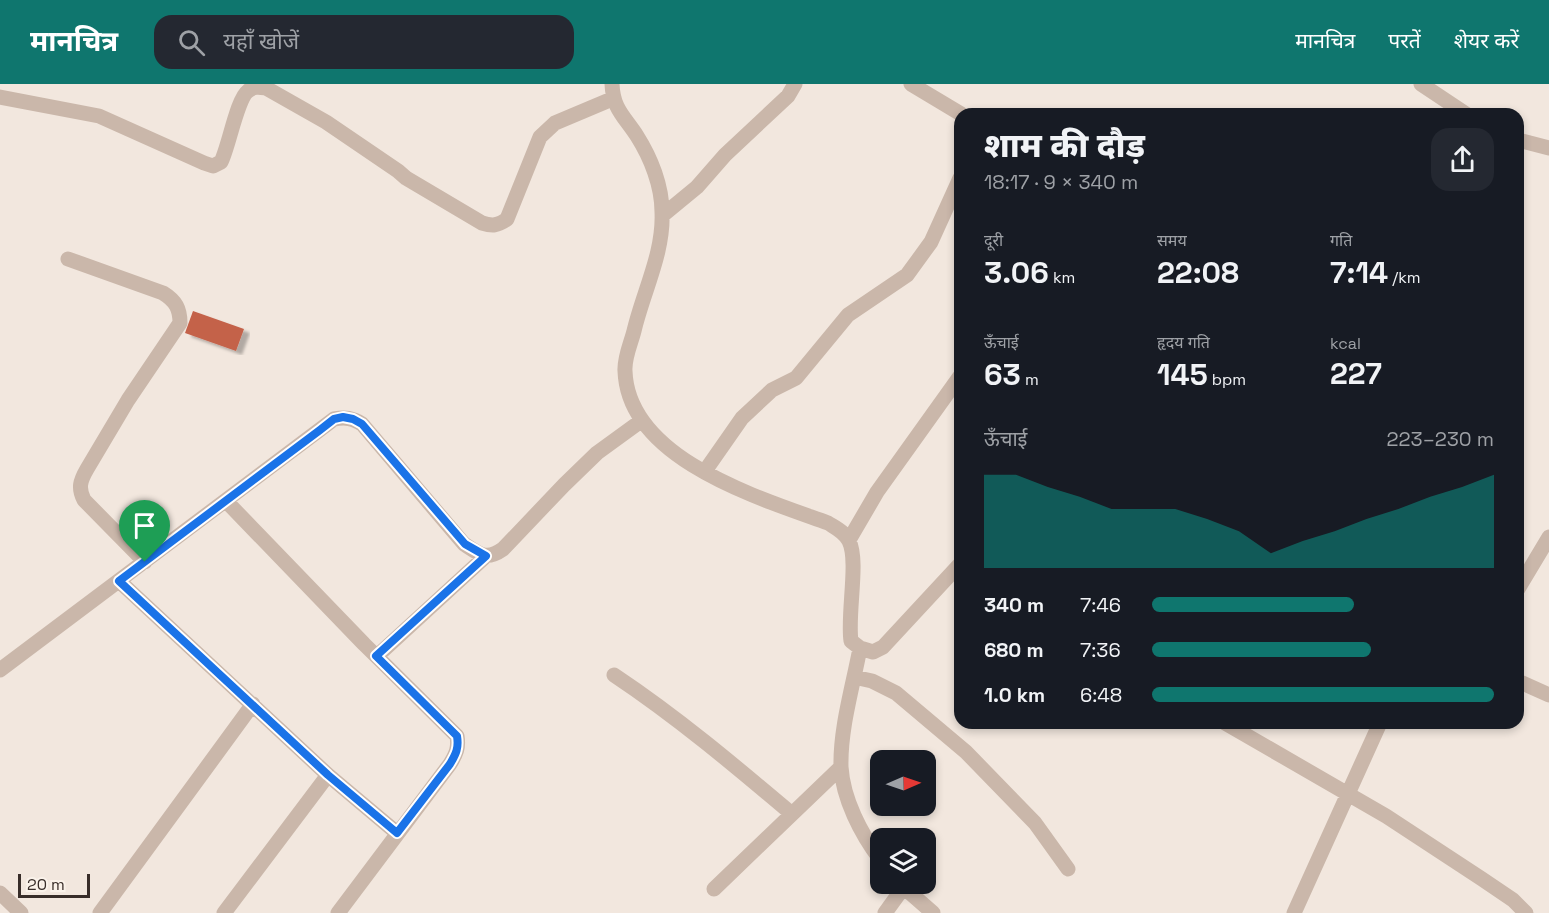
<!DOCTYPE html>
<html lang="hi">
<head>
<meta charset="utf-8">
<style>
	body { margin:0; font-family:"Space Grotesk","Noto Sans Devanagari",sans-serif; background:#242831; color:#f1f3f6; height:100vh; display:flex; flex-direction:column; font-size:22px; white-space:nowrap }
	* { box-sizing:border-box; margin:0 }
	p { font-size:20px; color:#9ea1a6 }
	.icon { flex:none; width:33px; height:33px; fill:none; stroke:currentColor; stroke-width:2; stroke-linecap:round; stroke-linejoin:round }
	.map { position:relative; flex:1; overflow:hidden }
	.drawer { position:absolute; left:954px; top:24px; width:570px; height:621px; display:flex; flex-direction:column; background:#171b24; border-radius:18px; box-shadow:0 3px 9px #0003 }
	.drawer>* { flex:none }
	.needle { width:39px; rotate:88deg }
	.fabs { position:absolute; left:870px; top:666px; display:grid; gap:12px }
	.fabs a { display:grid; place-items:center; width:66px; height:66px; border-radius:12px; background:#171b24; box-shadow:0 3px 9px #0003; font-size:30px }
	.scale { position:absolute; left:18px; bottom:15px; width:72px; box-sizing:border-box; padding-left:6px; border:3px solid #382d29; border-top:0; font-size:16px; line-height:21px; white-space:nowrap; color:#382d29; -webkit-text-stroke:4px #faf2ea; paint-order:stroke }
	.pin { position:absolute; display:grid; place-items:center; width:51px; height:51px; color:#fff; margin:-62px -26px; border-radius:50% 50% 50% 0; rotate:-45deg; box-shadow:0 0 6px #0007 }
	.pin .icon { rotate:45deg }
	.round { display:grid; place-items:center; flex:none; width:63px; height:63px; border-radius:18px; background:#242831 }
	.headline { display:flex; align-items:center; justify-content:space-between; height:102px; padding:0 30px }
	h1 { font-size:33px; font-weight:800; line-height:45px }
	.stats { display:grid; grid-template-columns:repeat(3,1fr); gap:9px; height:102px; padding:6px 30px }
	.stats div { display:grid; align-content:center }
	.stats b { font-size:30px; font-weight:800 }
	.stats small { font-size:16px; font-weight:400 }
	.stats p { font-size:16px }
	.chart { height:168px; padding:12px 30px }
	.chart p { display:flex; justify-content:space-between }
	.chart svg { width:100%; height:108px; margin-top:6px; fill:#0f766e; opacity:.7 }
	ul { padding:0 30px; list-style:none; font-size:20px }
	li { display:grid; grid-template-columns:96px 72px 1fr; align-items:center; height:45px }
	li i { height:15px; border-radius:8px; background:#0f766e }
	header { display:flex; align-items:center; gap:36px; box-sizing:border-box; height:84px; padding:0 30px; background:#0f766e; color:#fff }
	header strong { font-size:28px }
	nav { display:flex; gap:33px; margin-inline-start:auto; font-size:21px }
	.search { width:420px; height:54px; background:#242831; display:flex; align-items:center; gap:15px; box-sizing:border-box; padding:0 21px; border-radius:18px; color:#9ea1a6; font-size:22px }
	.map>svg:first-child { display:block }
	.building { fill:#c4624a; filter:url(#shadow) }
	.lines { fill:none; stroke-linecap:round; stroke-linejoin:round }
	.minor { stroke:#cab7aa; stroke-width:15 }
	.route-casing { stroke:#fff; stroke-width:12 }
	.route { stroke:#1a73e8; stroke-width:8 }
</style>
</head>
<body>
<header>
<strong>मानचित्र</strong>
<div class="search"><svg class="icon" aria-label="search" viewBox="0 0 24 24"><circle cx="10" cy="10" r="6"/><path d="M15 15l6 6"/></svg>यहाँ खोजें</div>
<nav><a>मानचित्र</a><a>परतें</a><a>शेयर करें</a></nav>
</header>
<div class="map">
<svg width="1549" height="829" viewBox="0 0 1549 829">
	<defs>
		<filter id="shadow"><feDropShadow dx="6" dy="4" stdDeviation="1.5" flood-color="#0004"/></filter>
	</defs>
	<rect width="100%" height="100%" fill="#f2e7de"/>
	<path class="building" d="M193,227l51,18 -8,22 -51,-18z"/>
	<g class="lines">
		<path class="minor" d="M612,0c1,25 12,32 25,52 14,22 25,50 25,76 2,41 -19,80 -28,119 -3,12 -10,27 -9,40 3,88 134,127 203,152 8,5 17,9 21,18 10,20 -2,73 2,100l9,7 13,4 10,-5 77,-83
			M911,0l50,30
			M1421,0l45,30
			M0,13l99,19 105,47 9,3 8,-4c8,-16 16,-63 27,-71 6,-5 11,-4 18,-3l60,34 72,49 8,7 76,45c10,3 16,3 25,-4l33,-82 15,-14 57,-24
			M1518,56l31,8
			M663,131l34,-28 28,-32 63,-59 7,-12
			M68,175l95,34c13,8 17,16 17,30l-52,77 -41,69c-7,12 -9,19 -3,31l61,62
			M705,387l37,-53 30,-28 24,-12 52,-63 59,-40 24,-33 29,-64
			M226,417l138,143 93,92c2,12 -1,18 -7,28l-112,149
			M849,456l28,-48 83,-116
			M119,497l209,194 69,58
			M1518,505l31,-52
			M860,564c-7,38 -20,80 -19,119 2,32 20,67 39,92
			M377,572l109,-100
			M0,586l334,-251c12,-2 18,-1 28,5l102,120c15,10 22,17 39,5l61,-64 33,-32 44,-32
			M614,591c63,42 120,90 178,139
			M854,593l18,4 24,12 70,59 69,71 33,46
			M1518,597l31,14
			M1225,639l161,93 96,63 31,21 13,13
			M900,800l33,29
			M714,805l127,-122
			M0,809l21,20
			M100,829l153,-209
			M224,829l104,-138
			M885,829l18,-25
			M1294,829l86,-190"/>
	</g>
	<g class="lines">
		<defs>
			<path id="route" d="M343,333l10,2 9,5 103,120 21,12 -110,100 81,80c2,12 -1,18 -7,28l-53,69 -69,-58 -209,-194 201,-151 14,-11z"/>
		</defs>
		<use href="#route" class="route-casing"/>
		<use href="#route" class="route"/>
	</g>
</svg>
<div class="fabs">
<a><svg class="needle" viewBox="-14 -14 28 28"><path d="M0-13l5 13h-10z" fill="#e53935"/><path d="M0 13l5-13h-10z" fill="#9ea1a6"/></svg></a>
<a><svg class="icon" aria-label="layers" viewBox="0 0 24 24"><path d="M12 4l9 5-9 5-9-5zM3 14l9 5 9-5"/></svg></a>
</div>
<div class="scale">20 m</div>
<div class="pin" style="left:145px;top:478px;background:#1e9e55"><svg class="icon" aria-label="arrive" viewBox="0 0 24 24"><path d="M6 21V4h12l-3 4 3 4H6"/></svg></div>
<section class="drawer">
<div class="headline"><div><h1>शाम की दौड़</h1><p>18:17 · 9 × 340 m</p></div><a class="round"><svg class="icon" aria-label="share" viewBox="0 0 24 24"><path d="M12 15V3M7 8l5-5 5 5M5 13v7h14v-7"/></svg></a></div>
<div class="stats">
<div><p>दूरी</p><b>3.06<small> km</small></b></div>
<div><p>समय</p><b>22:08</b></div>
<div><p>गति</p><b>7:14<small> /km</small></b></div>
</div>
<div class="stats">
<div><p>ऊँचाई</p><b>63<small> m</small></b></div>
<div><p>हृदय गति</p><b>145<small> bpm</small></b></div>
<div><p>kcal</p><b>227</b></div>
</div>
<div class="chart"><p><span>ऊँचाई</span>223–230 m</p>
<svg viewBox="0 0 160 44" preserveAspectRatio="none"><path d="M0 44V6L10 6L20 11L30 15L40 20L50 20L60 20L70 24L80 29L90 38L100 33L110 29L120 24L130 20L140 15L150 11L160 6V44z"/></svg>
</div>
<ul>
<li><b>340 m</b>7:46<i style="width:59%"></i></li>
<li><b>680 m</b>7:36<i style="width:64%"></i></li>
<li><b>1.0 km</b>6:48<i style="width:100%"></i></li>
</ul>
</section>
</div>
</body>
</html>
